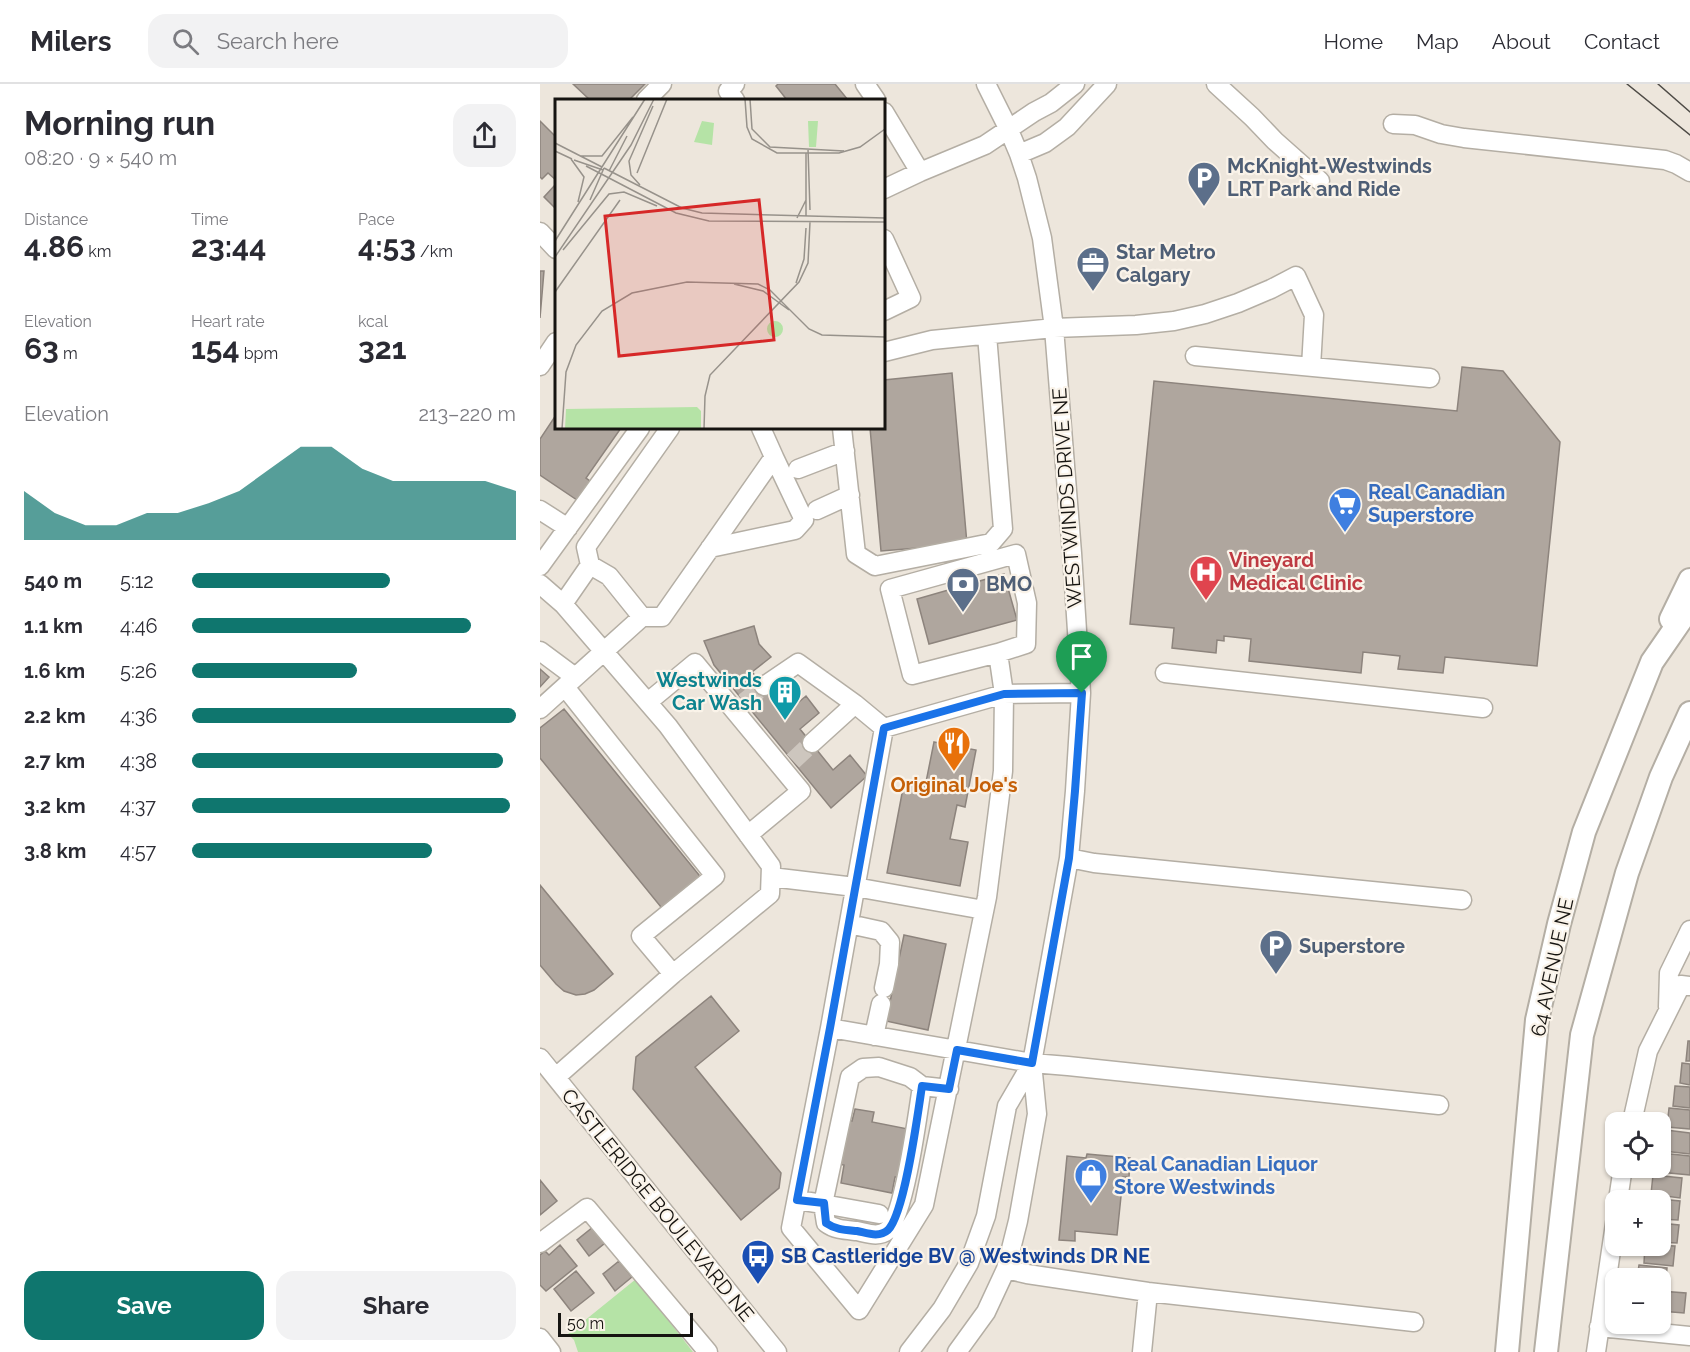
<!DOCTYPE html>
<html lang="en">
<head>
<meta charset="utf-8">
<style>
	body { margin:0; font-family:Raleway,sans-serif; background:#f2f2f3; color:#2b2b33; height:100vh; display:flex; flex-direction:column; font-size:22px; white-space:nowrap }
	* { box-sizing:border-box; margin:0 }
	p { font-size:20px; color:#7c7c81 }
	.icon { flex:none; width:33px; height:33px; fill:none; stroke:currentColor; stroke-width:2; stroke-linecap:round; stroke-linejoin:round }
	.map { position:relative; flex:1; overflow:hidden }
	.drawer { display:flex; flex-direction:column; background:#fff; width:540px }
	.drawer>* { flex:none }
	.fabs { position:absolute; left:1065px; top:1028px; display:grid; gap:12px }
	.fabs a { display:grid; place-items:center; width:66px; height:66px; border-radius:12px; background:#fff; box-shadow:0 2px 4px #0004; font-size:30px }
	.scale { position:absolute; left:18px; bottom:15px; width:135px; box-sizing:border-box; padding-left:6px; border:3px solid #161411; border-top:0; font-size:16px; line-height:21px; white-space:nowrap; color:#161411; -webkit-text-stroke:4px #faf3e9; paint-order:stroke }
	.pin { position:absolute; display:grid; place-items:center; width:51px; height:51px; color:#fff; margin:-62px -26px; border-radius:50% 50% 50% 0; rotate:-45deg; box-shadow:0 0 6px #0007 }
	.pin .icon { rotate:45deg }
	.round { display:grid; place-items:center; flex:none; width:63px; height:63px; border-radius:18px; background:#f2f2f3 }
	.headline { display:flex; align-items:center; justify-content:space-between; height:102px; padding:0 24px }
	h1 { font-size:33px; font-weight:700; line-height:45px }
	.stats { display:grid; grid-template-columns:repeat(3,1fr); gap:9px; height:102px; padding:6px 24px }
	.stats div { display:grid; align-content:center }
	.stats b { font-size:30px; font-weight:700 }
	.stats small { font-size:16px; font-weight:400 }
	.stats p { font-size:16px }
	.chart { height:168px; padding:12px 24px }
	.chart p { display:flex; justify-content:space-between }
	.chart svg { width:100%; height:108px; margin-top:6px; fill:#0f766e; opacity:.7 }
	.cta { display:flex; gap:12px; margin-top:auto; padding:12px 24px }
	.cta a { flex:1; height:69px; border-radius:18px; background:#0f766e; color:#fff; font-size:24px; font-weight:700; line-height:69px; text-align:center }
	.cta a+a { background:#f2f2f3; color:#2b2b33 }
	ul { padding:0 24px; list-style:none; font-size:20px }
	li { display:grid; grid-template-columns:96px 72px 1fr; align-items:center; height:45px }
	li i { height:15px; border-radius:8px; background:#0f766e }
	header { display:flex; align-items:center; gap:36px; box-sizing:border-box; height:84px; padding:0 30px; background:#fff; border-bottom:2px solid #e1e1e2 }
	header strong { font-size:28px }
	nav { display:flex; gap:33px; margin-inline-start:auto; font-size:21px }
	.search { width:420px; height:54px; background:#f2f2f3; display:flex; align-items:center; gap:15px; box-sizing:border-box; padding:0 21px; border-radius:18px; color:#7c7c81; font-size:22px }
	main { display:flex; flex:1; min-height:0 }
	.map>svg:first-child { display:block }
	.green { fill:#b5e3a6 }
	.building { fill:#afa69e; stroke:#8d847d; stroke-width:1.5 }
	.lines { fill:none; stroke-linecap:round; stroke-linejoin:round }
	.minor-tunnel { stroke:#cdc6be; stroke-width:18; stroke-dasharray:18 9; stroke-linecap:butt }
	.minor-casing { stroke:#b4aea4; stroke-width:21 }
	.major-casing { stroke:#b4aea4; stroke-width:26 }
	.minor { stroke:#fff; stroke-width:18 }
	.major { stroke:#fff; stroke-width:22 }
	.tram { stroke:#4e4b46; stroke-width:1.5 }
	.route-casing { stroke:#fff; stroke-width:12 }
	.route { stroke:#1a73e8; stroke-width:8 }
	.labels { text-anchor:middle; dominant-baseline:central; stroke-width:4.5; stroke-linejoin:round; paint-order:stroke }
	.service-label { font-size:20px; font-weight:bold; fill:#4e5e75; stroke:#faf3e9; text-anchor:start }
	.shop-label { font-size:20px; font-weight:bold; fill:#366cbe; stroke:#faf3e9; text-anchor:start }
	.street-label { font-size:20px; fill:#161411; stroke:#faf3e9 }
	.health-label { font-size:20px; font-weight:bold; fill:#be3a42; stroke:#faf3e9; text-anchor:start }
	.culture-label { font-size:20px; font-weight:bold; fill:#0d838f; stroke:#faf3e9; text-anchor:end }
	.food-label { font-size:20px; font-weight:bold; fill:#c56008; stroke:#faf3e9 }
	.transit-label { font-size:20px; font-weight:bold; fill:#164399; stroke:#faf3e9; text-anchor:start }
	.inset-road { fill:none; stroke:#97928b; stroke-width:1.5 }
	.view { fill:#d62828; fill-opacity:0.15; stroke:#d62828; stroke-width:3 }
	.inset-edge { fill:none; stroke:#161411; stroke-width:3 }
</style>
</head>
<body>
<header>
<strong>Milers</strong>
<div class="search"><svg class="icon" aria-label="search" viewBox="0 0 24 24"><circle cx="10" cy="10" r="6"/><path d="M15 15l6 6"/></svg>Search here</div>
<nav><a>Home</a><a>Map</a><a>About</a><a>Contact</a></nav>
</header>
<main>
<section class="drawer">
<div class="headline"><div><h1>Morning run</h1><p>08:20 · 9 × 540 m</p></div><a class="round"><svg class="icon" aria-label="share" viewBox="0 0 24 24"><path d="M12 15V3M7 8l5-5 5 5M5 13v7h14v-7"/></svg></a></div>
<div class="stats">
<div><p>Distance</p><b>4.86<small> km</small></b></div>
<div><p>Time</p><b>23:44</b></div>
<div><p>Pace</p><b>4:53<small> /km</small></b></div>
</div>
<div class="stats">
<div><p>Elevation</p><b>63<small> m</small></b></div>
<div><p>Heart rate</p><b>154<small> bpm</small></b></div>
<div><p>kcal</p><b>321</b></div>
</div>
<div class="chart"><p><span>Elevation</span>213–220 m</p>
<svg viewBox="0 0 160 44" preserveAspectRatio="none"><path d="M0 44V24L10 33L20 38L30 38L40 33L50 33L60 29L70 24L80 15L90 6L100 6L110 15L120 20L130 20L140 20L150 20L160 24V44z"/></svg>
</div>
<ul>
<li><b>540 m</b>5:12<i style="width:61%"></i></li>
<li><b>1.1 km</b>4:46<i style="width:86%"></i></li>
<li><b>1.6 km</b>5:26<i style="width:51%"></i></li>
<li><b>2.2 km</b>4:36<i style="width:100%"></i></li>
<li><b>2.7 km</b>4:38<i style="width:96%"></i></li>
<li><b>3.2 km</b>4:37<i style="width:98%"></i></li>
<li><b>3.8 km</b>4:57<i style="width:74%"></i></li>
</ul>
<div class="cta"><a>Save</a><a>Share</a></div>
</section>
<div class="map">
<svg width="1150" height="1268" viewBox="0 0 1150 1268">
	<rect width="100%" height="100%" fill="#ede6dc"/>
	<path class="green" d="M96,1195l57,73h-115l-4,-12 -6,-6z"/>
	<path class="building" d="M33,0h72l-16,16h-39z
		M238,0h57l13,16h-61l-11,-14z
		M0,37l16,16v43l-8,-7 -6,6 -2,-2z
		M16,100v25l-12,-12z
		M0,187h4l-4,47z
		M922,283l41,4 57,71 -23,224 -92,-9 -2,16 -45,-4 2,-13 -37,-4 -2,21 -112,-12 2,-22 -27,-3v5l-7,-1 -1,13 -44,-5 2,-20 -44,-4 24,-243 303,30z
		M412,289l15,171 -86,7 -11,-123h14v-48z
		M16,331v13h65l-35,50 4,3 -13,19 -37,-25v-36z
		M464,490l13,46 -88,24 -12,-45z
		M214,542l5,18 12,13 -19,15 35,40 19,-16 13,17 -19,16 33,41 17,-15 17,21 -36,32 -117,-143 -10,-24z
		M0,585l9,8 -9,10z
		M24,625l135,166 -1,11 -33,26 -125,-154v-30z
		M394,658l42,8 -11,57 -8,-2 -7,34 18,3 -8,44 -73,-13 17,-90 21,4z
		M0,801l73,89 -19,16 -9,4 -9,1 -12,-4 -8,-7 -16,-19z
		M364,851l42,9 -18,86 -42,-9z
		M171,912l28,35 -44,36 86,106 -2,15 -38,32 -108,-131 3,-32z
		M1148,957h2v20h-4z
		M1142,979l8,1v21l-10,-2z
		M1135,1002l15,1v21l-17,-2z
		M1129,1024l21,2v19l-23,-2z
		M315,1025l19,3 -2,10 41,8 -9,47h-9l-3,16 -51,-10 3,-18 -6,-1 9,-44 5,1z
		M1126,1046l24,3v21l-26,-3z
		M1121,1069l29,3v19l-31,-3z
		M547,1070l43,4 -1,19h-6l-6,58 -42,-4v10l-16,-1 8,-84 19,2z
		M1113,1091l29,3 -2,20 -29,-4z
		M0,1096l17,21 -17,14z
		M1110,1114l30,3 -2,19 -18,-1v-19h-10z
		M1120,1139l19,2 -2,18 -17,-1z
		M53,1143l12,16 -16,13 -12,-16z
		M20,1161l17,21 -31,25 -6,-6v-30l5,-4 4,4z
		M1105,1161l30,1 -2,20 -29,-3z
		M79,1177l13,16 -17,14 -12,-17z
		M1099,1181l28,3 -2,21 -5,-1v-10h-23z
		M36,1187l18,22 -23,18 -17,-22z
		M1120,1207l26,2 -2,20 -24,-2z"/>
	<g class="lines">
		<path class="minor-tunnel" d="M204,618l20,-16
			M253,677l19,-18"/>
		<defs>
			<path id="minor" d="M325,0l11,16
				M676,0l36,33 23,24 45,40
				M106,16l16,-16
				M195,16l-7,-9 7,-7
				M344,28l36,60
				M853,40l22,1 26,9 23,4 201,22 11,4 14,8
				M479,70l26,-11 22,-16 40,-43
				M344,105l36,-17 65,-27 49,-33 17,-9 24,-19
				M0,148l16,17
				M344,155l27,59 -27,13
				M344,268l48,-12 122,-12 82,-3 38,-4 31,-7 33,-11 33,-14 25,-13 18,39 -3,52
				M655,272l235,22
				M0,282l16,-24
				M302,344l14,126 19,12 116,-23 12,-14 -16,-194
				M258,385l47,-18
				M0,426l28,18
				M277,426l33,-15
				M170,464l85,-18 9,-10 -30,-63
				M50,481l-4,-18 84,-119
				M0,482l100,-138
				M0,500l23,20 105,122 103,140 -1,28 -97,80 -117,103
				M102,533h20l112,-160 -13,-29
				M0,567l35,26
				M458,569l-86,22 -22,-86 126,-35 11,49 -1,41 -28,9 6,41 77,-1
				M625,589l318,35
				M224,602l34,-23 57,41
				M25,603l150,189 -74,60 32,38
				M108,618l47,-39 106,128 -53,44
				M0,625l102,-92 -33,-41 -19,-11 -27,39
				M272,659l43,-39 29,24
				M529,774l25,5 368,37
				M231,793l84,10 129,23
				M309,840l32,7 9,11 -1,22 -5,24
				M1128,923l1,-34 21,-43
				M290,944l54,-300 120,-34 -1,77 -16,126 -63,308 -65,105 -68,-82 39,-200 202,35 36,3 371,39
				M334,952l7,-32
				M0,974l237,294
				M382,1002c-4,26 -17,127 -34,144 -9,8 -21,3 -31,1 -11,-1 -22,-1 -31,-8l-3,-19 27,-127 13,-9 16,-1 31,10 12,9 27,3
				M1092,1038l16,-71 33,-66 9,1
				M257,1116l26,4 56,10
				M1078,1116l5,-33
				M0,1159l47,-35 121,144
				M466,1185l21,5 121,18 266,30
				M1059,1243l91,9
				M0,1254l11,14
				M369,1268l33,-43 27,-46 17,-47 21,-110 25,-43
				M417,1268l29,-40 20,-43 12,-48 19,-107 -5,-51 37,-205 6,-67 6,-98 -9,-140 -18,-225 -12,-90 -15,-60 -8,-24 -11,-26 -22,-44
				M602,1268l6,-60
				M1056,1268l20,-135"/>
			<path id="major" d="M1131,535l19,-39
				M967,1268l30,-332 22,-96 25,-92 68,-170 38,-55
				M1006,1268l36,-317 45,-162 34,-96 29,-64"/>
		</defs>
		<use href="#minor" class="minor-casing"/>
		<use href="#major" class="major-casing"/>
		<use href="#minor" class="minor"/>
		<use href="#major" class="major"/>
		<path class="tram" d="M1087,0l63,51
			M1118,0l32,28"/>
	</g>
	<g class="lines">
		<defs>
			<path id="route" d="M542,609l-7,98 -6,67 -37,205 -75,-13 -8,39 -27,-3c-4,26 -17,127 -34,144 -9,8 -21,3 -31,1 -11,-1 -21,-1 -31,-8l-2,-20 -27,-3 33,-172 54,-300 120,-34z"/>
		</defs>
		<use href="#route" class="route-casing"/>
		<use href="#route" class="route"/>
	</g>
	<defs>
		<symbol id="parking-pin" viewBox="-11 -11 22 30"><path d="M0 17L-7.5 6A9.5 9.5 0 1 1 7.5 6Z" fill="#5c6f8a" stroke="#faf3e9"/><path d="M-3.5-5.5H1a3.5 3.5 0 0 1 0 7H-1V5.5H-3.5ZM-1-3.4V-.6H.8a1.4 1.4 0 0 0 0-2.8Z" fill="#fff"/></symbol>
		<symbol id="office-pin" viewBox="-11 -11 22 30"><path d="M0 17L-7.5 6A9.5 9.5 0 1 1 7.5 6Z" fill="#5c6f8a" stroke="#faf3e9"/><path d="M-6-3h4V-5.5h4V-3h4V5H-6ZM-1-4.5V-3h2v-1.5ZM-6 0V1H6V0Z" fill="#fff"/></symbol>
		<symbol id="supermarket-pin" viewBox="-11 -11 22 30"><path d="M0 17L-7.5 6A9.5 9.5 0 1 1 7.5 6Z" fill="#3f7fe0" stroke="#faf3e9"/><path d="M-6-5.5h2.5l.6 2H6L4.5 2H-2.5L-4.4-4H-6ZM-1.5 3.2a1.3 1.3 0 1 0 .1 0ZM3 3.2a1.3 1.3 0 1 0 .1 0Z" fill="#fff"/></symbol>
		<symbol id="hospital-pin" viewBox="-11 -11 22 30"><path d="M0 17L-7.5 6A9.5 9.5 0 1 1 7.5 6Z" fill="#e0444e" stroke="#faf3e9"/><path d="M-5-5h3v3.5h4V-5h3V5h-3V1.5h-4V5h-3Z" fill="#fff"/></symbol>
		<symbol id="bank-pin" viewBox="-11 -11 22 30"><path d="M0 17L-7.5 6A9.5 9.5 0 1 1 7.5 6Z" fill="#5c6f8a" stroke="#faf3e9"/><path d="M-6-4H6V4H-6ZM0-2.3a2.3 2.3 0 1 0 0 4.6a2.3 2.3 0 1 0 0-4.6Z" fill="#fff"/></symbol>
		<symbol id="building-pin" viewBox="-11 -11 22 30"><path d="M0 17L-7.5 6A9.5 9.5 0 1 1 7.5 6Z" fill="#0f9aa8" stroke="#faf3e9"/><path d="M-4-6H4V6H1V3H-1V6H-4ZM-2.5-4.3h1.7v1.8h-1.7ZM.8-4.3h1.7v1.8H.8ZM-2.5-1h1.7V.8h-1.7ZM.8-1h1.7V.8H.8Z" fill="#fff"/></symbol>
		<symbol id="restaurant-pin" viewBox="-11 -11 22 30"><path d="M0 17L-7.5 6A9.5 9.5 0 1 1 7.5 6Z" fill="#e8710a" stroke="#faf3e9"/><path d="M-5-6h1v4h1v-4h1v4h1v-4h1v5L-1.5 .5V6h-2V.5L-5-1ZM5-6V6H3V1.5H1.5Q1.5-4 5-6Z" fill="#fff"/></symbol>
		<symbol id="shop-pin" viewBox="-11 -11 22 30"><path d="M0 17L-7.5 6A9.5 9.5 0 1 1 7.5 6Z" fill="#3f7fe0" stroke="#faf3e9"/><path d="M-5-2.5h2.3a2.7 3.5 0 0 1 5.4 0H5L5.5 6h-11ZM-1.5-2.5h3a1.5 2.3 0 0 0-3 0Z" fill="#fff"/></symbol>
		<symbol id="bus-pin" viewBox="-11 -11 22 30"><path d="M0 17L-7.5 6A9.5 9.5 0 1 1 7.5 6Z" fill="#1a4fb4" stroke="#faf3e9"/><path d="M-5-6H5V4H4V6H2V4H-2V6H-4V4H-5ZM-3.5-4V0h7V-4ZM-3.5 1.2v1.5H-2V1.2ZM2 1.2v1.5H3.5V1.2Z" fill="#fff"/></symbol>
	</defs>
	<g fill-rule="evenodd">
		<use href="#parking-pin" x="645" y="75" width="38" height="52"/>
		<use href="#office-pin" x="534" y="160" width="38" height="52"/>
		<use href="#supermarket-pin" x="786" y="401" width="38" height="52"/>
		<use href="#hospital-pin" x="647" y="469" width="38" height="52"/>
		<use href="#bank-pin" x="404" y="481" width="38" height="52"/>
		<use href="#building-pin" x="226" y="589" width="38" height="52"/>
		<use href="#restaurant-pin" x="395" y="640" width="38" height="52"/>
		<use href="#parking-pin" x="717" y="843" width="38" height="52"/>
		<use href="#shop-pin" x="532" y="1072" width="38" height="52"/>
		<use href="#bus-pin" x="199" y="1153" width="38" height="52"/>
	</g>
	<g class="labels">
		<g class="service-label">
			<text x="687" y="82">McKnight-Westwinds<tspan x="687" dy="23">LRT Park and Ride</tspan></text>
			<text x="576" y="168">Star Metro<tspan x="576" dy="23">Calgary</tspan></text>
			<text x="446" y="500">BMO</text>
			<text x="759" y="862">Superstore</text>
		</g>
		<g class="shop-label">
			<text x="828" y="408">Real Canadian<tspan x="828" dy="23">Superstore</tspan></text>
			<text x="574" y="1080">Real Canadian Liquor<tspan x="574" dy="23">Store Westwinds</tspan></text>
		</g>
		<g class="street-label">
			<text transform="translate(527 414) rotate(-94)">WESTWINDS DRIVE NE</text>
			<text transform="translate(1012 883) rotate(-78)">64 AVENUE NE</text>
			<text transform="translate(118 1121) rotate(51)">CASTLERIDGE BOULEVARD NE</text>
		</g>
		<g class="health-label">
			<text x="689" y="476">Vineyard<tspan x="689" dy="23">Medical Clinic</tspan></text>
		</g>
		<g class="culture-label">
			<text x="222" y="596">Westwinds<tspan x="222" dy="23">Car Wash</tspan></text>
		</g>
		<g class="food-label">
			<text x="414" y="701">Original Joe's</text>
		</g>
		<g class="transit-label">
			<text x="241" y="1172">SB Castleridge BV @ Westwinds DR NE</text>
		</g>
	</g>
	<g transform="translate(15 15)">
		<rect width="330" height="330" fill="#ede6dc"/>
		<path d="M147,22l12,2 -2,22 -18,-3zM253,22h10l-2,26h-7zM212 230a8 8 0 1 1 16 0a8 8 0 1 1-16 0ZM142,308l4,4v18h-136l1,-20z" fill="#b5e3a6"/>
		<path class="inset-road" d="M190,0l2,28 5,12 25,14h62l21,-6 25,-18M195,0l2,30 18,18 74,4M0,44l47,24M253,50l2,61M0,52l17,8M26,57h21l31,-39M16,60l13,18 -6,25M19,61l29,10M31,67l23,12M49,69l78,40 20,5 183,5M54,72l18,-35M82,74l30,-74M54,79l67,35 33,8 176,1M85,86l-9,-10 -2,-14 24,-55M35,101l14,-32M251,117v-63M242,119l9,-18M0,142l90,-142M8,151l46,-56 15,-2 33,14M0,158l76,-112 23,-46M241,184l8,-24 2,-31M179,185l29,7 26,19M0,193l65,-92M7,330l4,-57 10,-27 26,-34 30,-18 55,-11 71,2 12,6 39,39 13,6 63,2M149,330l1,-33 5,-21 89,-93 9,-19 2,-41"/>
		<path class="view" d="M204,101l15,140 -155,16 -14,-140z"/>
		<rect width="330" height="330" class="inset-edge"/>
	</g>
</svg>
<div class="fabs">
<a><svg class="icon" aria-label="locate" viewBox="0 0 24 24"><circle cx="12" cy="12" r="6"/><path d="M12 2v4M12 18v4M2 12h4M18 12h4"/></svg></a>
<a>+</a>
<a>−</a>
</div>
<div class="scale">50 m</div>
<div class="pin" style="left:542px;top:609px;background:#1e9e55"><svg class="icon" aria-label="arrive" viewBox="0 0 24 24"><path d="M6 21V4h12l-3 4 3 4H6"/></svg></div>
</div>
</main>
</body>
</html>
